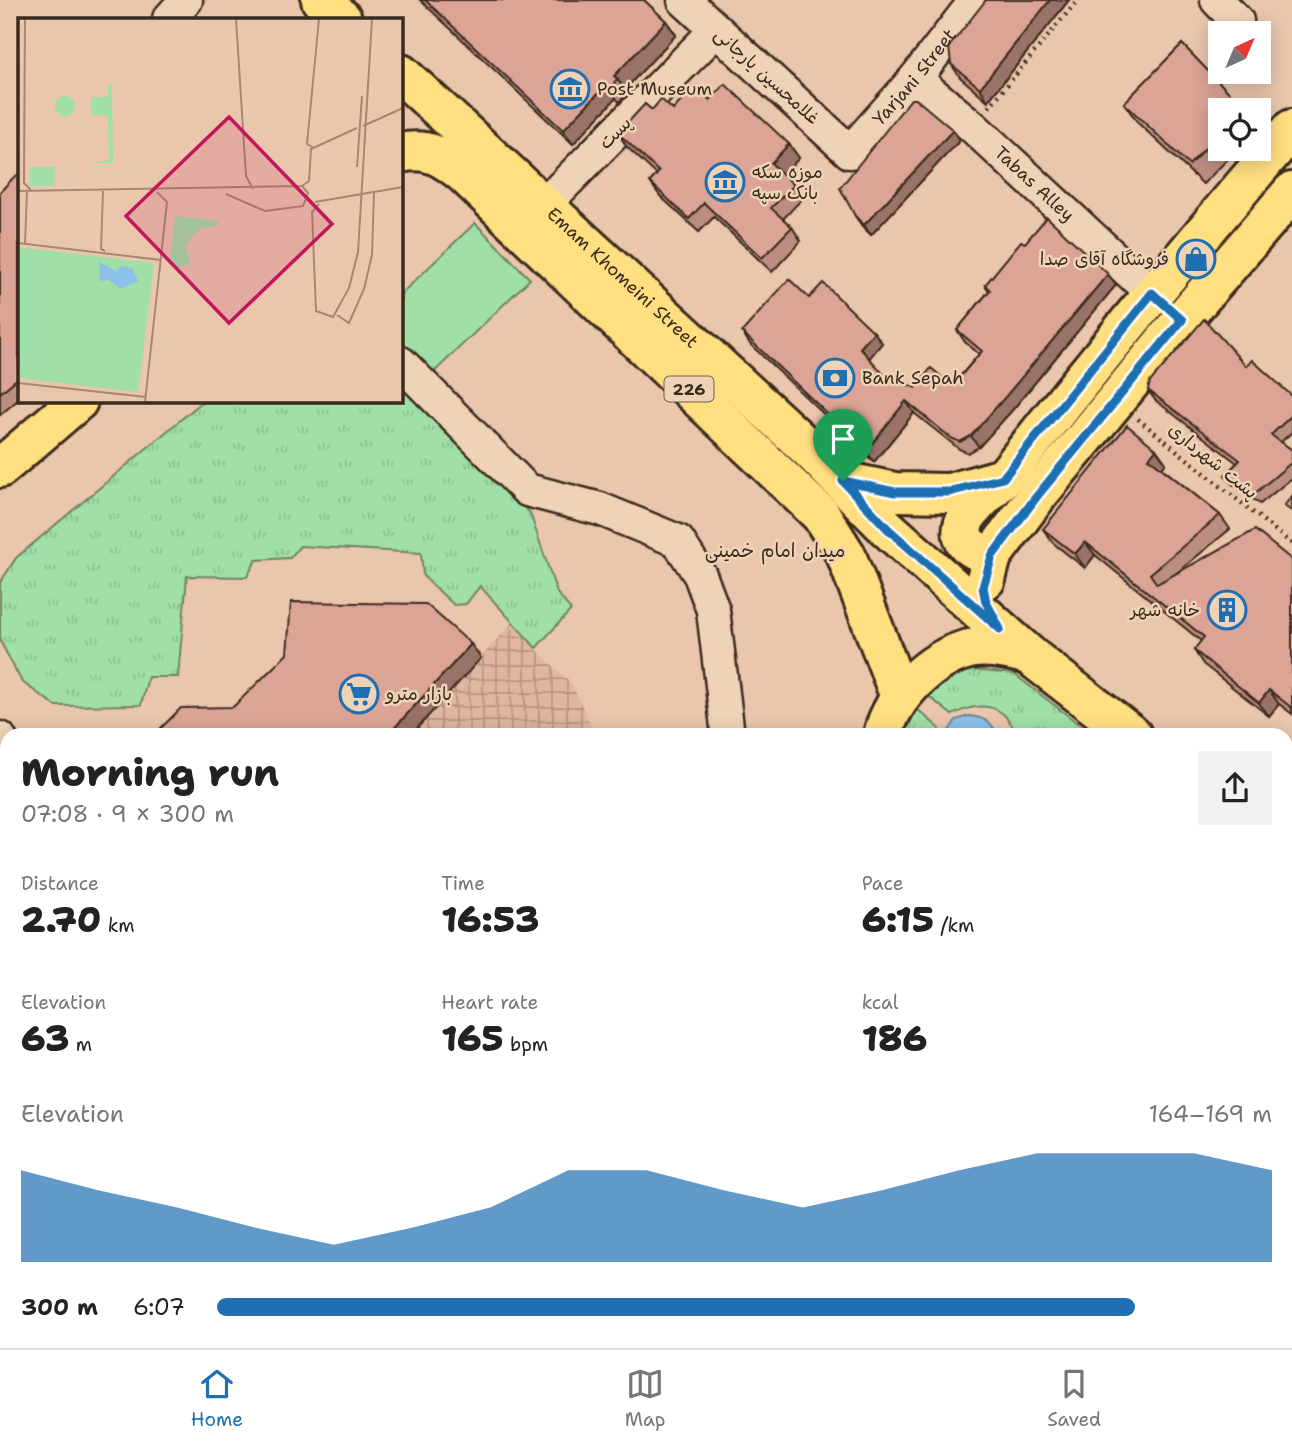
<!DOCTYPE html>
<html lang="en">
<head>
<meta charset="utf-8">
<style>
	body { margin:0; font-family:"Shantell Sans","Playpen Sans Arabic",sans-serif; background:#f2f2f2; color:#222; height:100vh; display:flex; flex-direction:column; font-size:26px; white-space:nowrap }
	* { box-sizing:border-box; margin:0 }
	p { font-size:23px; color:#767676 }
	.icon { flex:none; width:38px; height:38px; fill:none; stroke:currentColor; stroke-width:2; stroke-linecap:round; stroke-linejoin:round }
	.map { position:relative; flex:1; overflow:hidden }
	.panel { position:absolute; left:0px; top:728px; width:1293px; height:621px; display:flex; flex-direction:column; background:#fff; border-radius:21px 21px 0 0; box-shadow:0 4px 18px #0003 }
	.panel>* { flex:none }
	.needle { width:46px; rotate:44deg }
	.buttons { position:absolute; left:1208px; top:21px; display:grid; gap:14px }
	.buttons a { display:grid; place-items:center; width:63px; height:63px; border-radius:0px; background:#fff; box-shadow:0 4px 18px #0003; font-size:35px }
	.pin { position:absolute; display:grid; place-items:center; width:60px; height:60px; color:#fff; margin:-72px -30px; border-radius:50% 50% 50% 0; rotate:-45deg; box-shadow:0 0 7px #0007 }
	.pin .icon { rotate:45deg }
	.round { display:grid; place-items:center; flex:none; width:74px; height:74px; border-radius:0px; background:#f2f2f2 }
	.head { display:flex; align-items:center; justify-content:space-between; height:119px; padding:0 21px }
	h1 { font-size:38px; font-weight:800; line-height:52px }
	.metrics { display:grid; grid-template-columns:repeat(3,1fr); gap:10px; height:119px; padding:7px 21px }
	.metrics div { display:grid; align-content:center }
	.metrics b { font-size:35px; font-weight:800 }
	.metrics small { font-size:19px; font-weight:400 }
	.metrics p { font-size:19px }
	.chart { height:196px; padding:14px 21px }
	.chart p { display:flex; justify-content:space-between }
	.chart svg { width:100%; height:126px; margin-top:7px; fill:#1f6fb2; opacity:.7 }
	ul { padding:0 21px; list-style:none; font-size:23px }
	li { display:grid; grid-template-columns:112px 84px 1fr; align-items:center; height:52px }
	li i { height:18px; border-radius:9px; background:#1f6fb2 }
	.menu { display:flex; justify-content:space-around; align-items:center; height:98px; border-top:2px solid #e0e0e0; background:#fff; font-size:19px; color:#767676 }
	.menu a { display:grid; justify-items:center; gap:4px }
	.menu .active { color:#1f6fb2 }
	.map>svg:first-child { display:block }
	.built { fill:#dfb6a1 }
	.industrial { fill:url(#industrial-grid) }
	.grass { fill:url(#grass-tufts); stroke:#6e8462; stroke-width:2 }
	.pitch { fill:#a0dfa7; stroke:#6e8462; stroke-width:2 }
	.water { fill:#8cc1ea; stroke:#6c8598; stroke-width:2 }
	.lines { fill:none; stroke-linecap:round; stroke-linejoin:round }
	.minor-casing { stroke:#3b2a1e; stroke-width:37 }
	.major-casing { stroke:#3b2a1e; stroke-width:44 }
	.path { stroke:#3b2a1e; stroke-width:4.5; stroke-dasharray:2 5; stroke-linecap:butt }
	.minor { stroke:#efd3b6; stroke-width:32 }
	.major { stroke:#ffdf80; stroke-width:38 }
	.wall { fill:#bc8d81; stroke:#3b2a1e; stroke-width:2 }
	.shaded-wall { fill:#997369; stroke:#3b2a1e; stroke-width:2 }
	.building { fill:#dba496; stroke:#3b2a1e; stroke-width:2 }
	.route-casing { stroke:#fff; stroke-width:14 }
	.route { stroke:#1f6fb2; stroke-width:9 }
	.labels { text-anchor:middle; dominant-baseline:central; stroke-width:5; stroke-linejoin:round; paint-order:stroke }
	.shield { fill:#efd3b6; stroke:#715d4c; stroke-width:2 }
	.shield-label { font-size:16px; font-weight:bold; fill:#3b2a1e }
	.street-label { font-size:18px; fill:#3b2a1e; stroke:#efd3b6 }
	.poi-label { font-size:18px; fill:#3b2a1e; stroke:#efd3b6; text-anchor:start }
	.neighbourhood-label { font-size:19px; fill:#3b2a1e; stroke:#efd3b6 }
	.inset-road { fill:none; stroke:#a48874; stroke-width:2 }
	.view { fill:#c2185b; fill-opacity:0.15; stroke:#c2185b; stroke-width:3.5 }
	.inset-edge { fill:none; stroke:#3b2a1e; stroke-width:3.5 }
</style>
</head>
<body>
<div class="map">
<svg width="1292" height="1348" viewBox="0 0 1292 1348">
	<defs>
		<pattern id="industrial-grid" width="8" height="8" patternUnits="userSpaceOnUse" patternTransform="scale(1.75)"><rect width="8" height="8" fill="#dfb6a1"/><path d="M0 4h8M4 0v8" fill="none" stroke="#b69483"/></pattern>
		<pattern id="grass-tufts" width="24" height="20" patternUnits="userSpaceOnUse" patternTransform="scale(1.75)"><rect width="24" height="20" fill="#a0dfa7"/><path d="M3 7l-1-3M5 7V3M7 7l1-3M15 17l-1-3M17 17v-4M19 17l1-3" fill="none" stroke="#8bc08f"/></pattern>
	</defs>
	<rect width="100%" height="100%" fill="#eac6ad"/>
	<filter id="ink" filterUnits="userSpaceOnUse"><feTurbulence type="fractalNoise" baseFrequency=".0143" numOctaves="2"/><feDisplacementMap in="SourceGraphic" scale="14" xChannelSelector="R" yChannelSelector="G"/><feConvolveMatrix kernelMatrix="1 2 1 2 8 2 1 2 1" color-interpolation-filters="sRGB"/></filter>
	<g filter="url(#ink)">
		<path class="built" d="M324,1342h142l-6,6h-141z"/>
		<path class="industrial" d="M511,624l61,60 19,42 14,9h-194z"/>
		<path class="grass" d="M401,387l129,126 27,80 14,17 -35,38 -56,-62 -14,18 -12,1 -31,-29 -2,-23 -121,-7 -10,12 -34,2 -9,17 -60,-1 -9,101h-30l-7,28 -85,1 -34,-24 -22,-41v-58l16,-25 187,-157h198z
			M971,670l43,4 79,61h-77c-11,-33 -37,-34 -64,-20l-25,-20c11,-15 26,-21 44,-25z
			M916,708l24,21 -3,6h-32z
			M1286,890l6,6v96l-6,-5z"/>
		<path class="pitch" d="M475,223l55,56 -102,99 -27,-29v-55z"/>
		<path class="water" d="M969,716c13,1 24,7 29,19h-52l10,-15z"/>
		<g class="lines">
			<defs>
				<g id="minor">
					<path id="s1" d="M684,0l166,152 65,-73 61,-79"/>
					<path d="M1217,0l20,21"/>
					<path d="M169,19l17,-19"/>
					<path id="s2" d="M915,79l58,48 179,166"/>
					<path d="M543,206l173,-176"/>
					<path d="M401,363l126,127 73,19 78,32 22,34 13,35 15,125"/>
					<path d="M0,738l7,12"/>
					<path d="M0,1130l7,3"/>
					<path d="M277,1348l5,-6"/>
				</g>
				<g id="major">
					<path d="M321,0l21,19"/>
					<path id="s3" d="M401,74l410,377 77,78 141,126 103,80"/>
					<path d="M401,153c27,-6 42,4 63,21l357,341 25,40 54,142"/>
					<path d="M0,468l78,-67"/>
					<path d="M843,481l52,11 54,1 54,-15"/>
					<path d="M992,556c-15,-4 -33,-11 -29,-30 3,-16 33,-39 44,-52 92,-118 188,-232 285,-345"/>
					<path d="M986,579l6,-23 45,-60 145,-176 110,-128"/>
					<path d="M883,735c9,-39 47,-76 86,-86 18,-4 42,1 60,6"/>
					<path d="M1286,858l6,5"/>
					<path d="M1286,1039l6,-4"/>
					<path d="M1286,1129l6,-1"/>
					<path d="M1060,1348l5,-6"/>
				</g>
			</defs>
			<use href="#minor" class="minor-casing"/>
			<use href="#major" class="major-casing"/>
			<path class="path" d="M989,107l89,-107
				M1138,419l154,125"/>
			<use href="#minor" class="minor"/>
			<use href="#major" class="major"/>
		</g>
		<path class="wall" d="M420,0h224l22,21 10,14 -51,54 3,4 -9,9 -3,-4 -43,46z
			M986,0h83l-81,101 -28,-24 -9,-13z
			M1182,44l63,66h-25v39h18l-35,35 -65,-61 -14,-20z
			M710,100l79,44 10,14 -16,17 11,10 9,13 -20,21 9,8 9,14 -29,31 -58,-55 -15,15 -39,-36 -10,-14 7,-7 -30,-28 -9,-14 34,-23h21z
			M960,140l-89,95 -9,-9 -7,-10z
			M19,174v225l-19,16v-223z
			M985,285h131l-102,123 -35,39 -11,6 -9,-4 -45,-36 -40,49 -124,-118 -8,-12 67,-34 65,34 8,11 -13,15 15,17 32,13 36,-2 27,-32 -14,-12 -8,-12 32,-39z
			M1246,366l46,30v36l-11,10 11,8v28l-32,26 -28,-20 -7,-9 12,-12 -82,-63 -7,-10z
			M1166,463l-4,5 58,47 10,14 -52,43 114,-12v154l-13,-10 -10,12 -66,-52 -9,-14 7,-9 -106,-86 -10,13 -32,-25 -10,-14z
			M7,1342h29l-10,6h-26z
			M599,1342h82l-7,6h-82z
			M962,1342h35l-5,6h-23z"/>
		<path class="shaded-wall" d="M1050,0h19l-81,101 -8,-13z
			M666,21l10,14 -51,54 -11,-13z
			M607,84l9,14 -43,46 -10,-14z
			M953,130l7,10 -89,95 -7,-10z
			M789,144l10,14 -18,19 -10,-14z
			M1108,274l8,11 -102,123 -35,39 -8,-11z
			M874,332l8,11 -14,17 -8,-12z
			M906,401l8,12 -40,49 -8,-11z
			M1156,449l10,14 -7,9 -10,-14z
			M1085,542l10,13 -10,13 -10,-14z
			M471,644l10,14 -70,77h-23z
			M1269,690l10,14 -10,12 -10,-13z
			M1292,1297v27l-6,9v-28z
			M971,1342h26l-5,6h-17z
			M1260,1342h19l-4,6h-19z"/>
		<path class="building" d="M425,0h219l22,21 -52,55 4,3 -9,10 -2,-5 -44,46z
			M986,0h64l-70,88 -29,-24 -2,-17z
			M1182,44l62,64 -2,2h-22v23l-31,32 -65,-62z
			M725,84l64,60 -18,19 23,22 -23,23 21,19 -30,31 -58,-55 -15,16 -39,-37 9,-10 -41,-39 27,-29 7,6 9,-11 12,11 22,-24 15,14z
			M911,99h5l37,31 -89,95 -9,-9 -15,-28z
			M19,174v203l-19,16v-201l13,-14z
			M1047,217l61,57 -102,122 -35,40 -11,6 -9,-4 -45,-37 -40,50 -124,-119 47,-53 20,19 14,-15 51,49 -14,16 24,27 32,13 15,-20 21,18 30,-35 -25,-21 33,-40 -5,-5 36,-44 4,2z
			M1204,319l42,47 6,-6 40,36v19l-21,20 21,15v12l-39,33 -28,-20 15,-15 -92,-70 2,-8z
			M1127,425l29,24 -7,9 71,57 -70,59 7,10 98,-54 37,30v148l-23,-18 -10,13 -65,-53 10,-13 -119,-95 -10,12 -32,-25z
			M1292,496v15l-8,-5z
			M291,602l135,2 45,40 -83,91h-234l27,-27 52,-1 54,-53z
			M7,1135v207h3l3,6h-13v-210z
			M1286,1232l6,4v61l-6,8z
			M302,1342h52l5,6h-60v-3z
			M599,1342h56l-7,6h-56z
			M710,1342h54l4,6h-53z
			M1234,1342h26l-4,6h-26z"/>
	</g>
	<g class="lines" filter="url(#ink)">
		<defs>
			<path id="route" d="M1152,293l30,27 -145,176 -45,60 -9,31 3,15 14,27 -112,-100 -45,-48 52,11h54l54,-14z"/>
		</defs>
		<use href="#route" class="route-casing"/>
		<use href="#route" class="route"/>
	</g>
	<defs>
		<symbol id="museum-ring" viewBox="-11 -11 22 22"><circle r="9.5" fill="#efd3b6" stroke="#1f6fb2" stroke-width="1.5"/><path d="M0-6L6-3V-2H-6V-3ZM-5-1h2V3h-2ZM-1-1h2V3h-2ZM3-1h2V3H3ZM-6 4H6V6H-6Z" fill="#1f6fb2"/></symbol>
		<symbol id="shop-ring" viewBox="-11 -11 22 22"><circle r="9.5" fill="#efd3b6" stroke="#1f6fb2" stroke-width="1.5"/><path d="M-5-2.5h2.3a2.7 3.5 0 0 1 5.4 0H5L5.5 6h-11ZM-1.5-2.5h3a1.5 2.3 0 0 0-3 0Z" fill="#1f6fb2"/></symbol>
		<symbol id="bank-ring" viewBox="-11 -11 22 22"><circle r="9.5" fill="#efd3b6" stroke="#1f6fb2" stroke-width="1.5"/><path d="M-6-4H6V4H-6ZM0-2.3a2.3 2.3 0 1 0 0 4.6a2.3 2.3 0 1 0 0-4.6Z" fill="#1f6fb2"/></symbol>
		<symbol id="building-ring" viewBox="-11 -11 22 22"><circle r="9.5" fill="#efd3b6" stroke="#1f6fb2" stroke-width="1.5"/><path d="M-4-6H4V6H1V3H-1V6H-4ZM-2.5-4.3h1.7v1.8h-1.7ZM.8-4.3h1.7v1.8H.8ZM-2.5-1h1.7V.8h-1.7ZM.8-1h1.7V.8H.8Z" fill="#1f6fb2"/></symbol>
		<symbol id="supermarket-ring" viewBox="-11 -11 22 22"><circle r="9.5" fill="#efd3b6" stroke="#1f6fb2" stroke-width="1.5"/><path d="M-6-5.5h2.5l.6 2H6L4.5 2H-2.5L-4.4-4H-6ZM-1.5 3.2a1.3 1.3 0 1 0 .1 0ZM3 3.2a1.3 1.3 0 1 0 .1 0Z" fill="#1f6fb2"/></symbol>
	</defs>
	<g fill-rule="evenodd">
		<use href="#museum-ring" x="548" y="67" width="44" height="44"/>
		<use href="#museum-ring" x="703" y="160" width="44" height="44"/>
		<use href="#shop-ring" x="1174" y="237" width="44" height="44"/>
		<use href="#bank-ring" x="813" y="356" width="44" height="44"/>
		<use href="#building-ring" x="1205" y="588" width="44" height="44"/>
		<use href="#supermarket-ring" x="337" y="672" width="44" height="44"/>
	</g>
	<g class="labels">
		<rect class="shield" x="664.5" y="376.5" width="49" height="25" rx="5"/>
		<g class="shield-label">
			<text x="689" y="389">226</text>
		</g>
		<g class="street-label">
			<text transform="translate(767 76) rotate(42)">غلامحسین یارجانی</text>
			<text stroke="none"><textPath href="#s1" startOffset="324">Yarjani Street</textPath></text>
			<text transform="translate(615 133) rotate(-45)">پست</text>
			<text stroke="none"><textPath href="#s2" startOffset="159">Tabas Alley</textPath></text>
			<text stroke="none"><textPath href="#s3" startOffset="301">Emam Khomeini Street</textPath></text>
			<text transform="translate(1213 461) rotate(39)">پشت شهرداری</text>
		</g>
		<g class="poi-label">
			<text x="597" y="89">Post Museum</text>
			<text x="752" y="172">موزه سکه<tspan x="752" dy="21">بانک سپه</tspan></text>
			<text x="1169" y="259" text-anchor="end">فروشگاه آقای صدا</text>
			<text x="862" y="378">Bank Sepah</text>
			<text x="1200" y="610" text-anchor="end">خانه شهر</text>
			<text x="386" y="694">بازار مترو</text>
		</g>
		<g class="neighbourhood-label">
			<text x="775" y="550">میدان امام خمینی</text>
		</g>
	</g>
	<g transform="translate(18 18)">
		<rect width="385" height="385" fill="#eac6ad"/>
		<path d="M12,149h25l-1,19h-24zM157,198l43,5v5l-16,2 -10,8 -7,11 6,14 -11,7 -9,-3 -1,-6zM0,229l136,16 -16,129 -120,-14z" fill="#a0dfa7"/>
		<path d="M90,67h4l1,78h-24l20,-3 -1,-44 -17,-1v-18h17zM37 88a10 10 0 1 1 20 0a10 10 0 1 1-20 0Z" fill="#a0dfa7"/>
		<path d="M81,244l17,9 5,-5 11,2 6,13 -17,8 -12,-9 -9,1z" fill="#8cc1ea"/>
		<path class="inset-road" d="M7,1l-1,164 7,7M218,1l10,157 7,13M345,108l40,-18M296,130l-7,-4 12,-125M339,149l5,-71M284,168l7,-5 2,-32 46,-21M0,173l284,-5M85,173l-2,58 4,2M208,176l39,17 38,-5 5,-13 -6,-7M297,184l88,-15M301,186l-7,8 4,99 17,6 16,-29 9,-36 14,-233M0,225l143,17M7,226l2,-53M319,297l12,8 15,-34 8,-34 2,-63M0,365l128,14M127,384l22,-200 -10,-10"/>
		<path class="view" d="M211,99l103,107 -103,99 -103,-107z"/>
		<rect width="385" height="385" class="inset-edge"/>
	</g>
</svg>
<div class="buttons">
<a><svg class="needle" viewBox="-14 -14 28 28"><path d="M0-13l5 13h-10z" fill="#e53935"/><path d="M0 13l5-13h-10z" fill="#767676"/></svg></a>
<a><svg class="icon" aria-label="locate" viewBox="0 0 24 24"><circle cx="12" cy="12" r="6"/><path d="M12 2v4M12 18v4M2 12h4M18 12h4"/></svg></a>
</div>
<div class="pin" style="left:843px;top:481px;background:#1e9e55"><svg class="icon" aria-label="arrive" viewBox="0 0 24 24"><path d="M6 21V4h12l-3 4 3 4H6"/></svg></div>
<section class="panel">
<div class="head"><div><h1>Morning run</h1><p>07:08 · 9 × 300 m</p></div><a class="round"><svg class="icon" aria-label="share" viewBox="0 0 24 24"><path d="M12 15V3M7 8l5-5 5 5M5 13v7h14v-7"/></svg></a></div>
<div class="metrics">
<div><p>Distance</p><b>2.70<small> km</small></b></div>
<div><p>Time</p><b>16:53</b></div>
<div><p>Pace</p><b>6:15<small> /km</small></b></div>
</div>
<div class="metrics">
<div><p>Elevation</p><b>63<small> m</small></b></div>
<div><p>Heart rate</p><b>165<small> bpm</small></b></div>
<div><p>kcal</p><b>186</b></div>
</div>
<div class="chart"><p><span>Elevation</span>164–169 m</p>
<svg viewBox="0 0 160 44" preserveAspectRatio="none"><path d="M0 44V12L10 19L20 25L30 32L40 38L50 32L60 25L70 12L80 12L90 19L100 25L110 19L120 12L130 6L140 6L150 6L160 12V44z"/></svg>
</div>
<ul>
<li><b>300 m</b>6:07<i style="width:87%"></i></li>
</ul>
</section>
</div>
<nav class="menu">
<a class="active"><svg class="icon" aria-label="home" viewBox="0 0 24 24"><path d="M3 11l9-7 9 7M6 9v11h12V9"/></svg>Home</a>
<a><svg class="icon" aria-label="map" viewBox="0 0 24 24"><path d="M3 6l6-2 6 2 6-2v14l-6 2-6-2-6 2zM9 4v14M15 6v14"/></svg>Map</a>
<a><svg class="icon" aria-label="saved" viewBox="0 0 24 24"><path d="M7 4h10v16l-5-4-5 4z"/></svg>Saved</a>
</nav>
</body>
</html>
